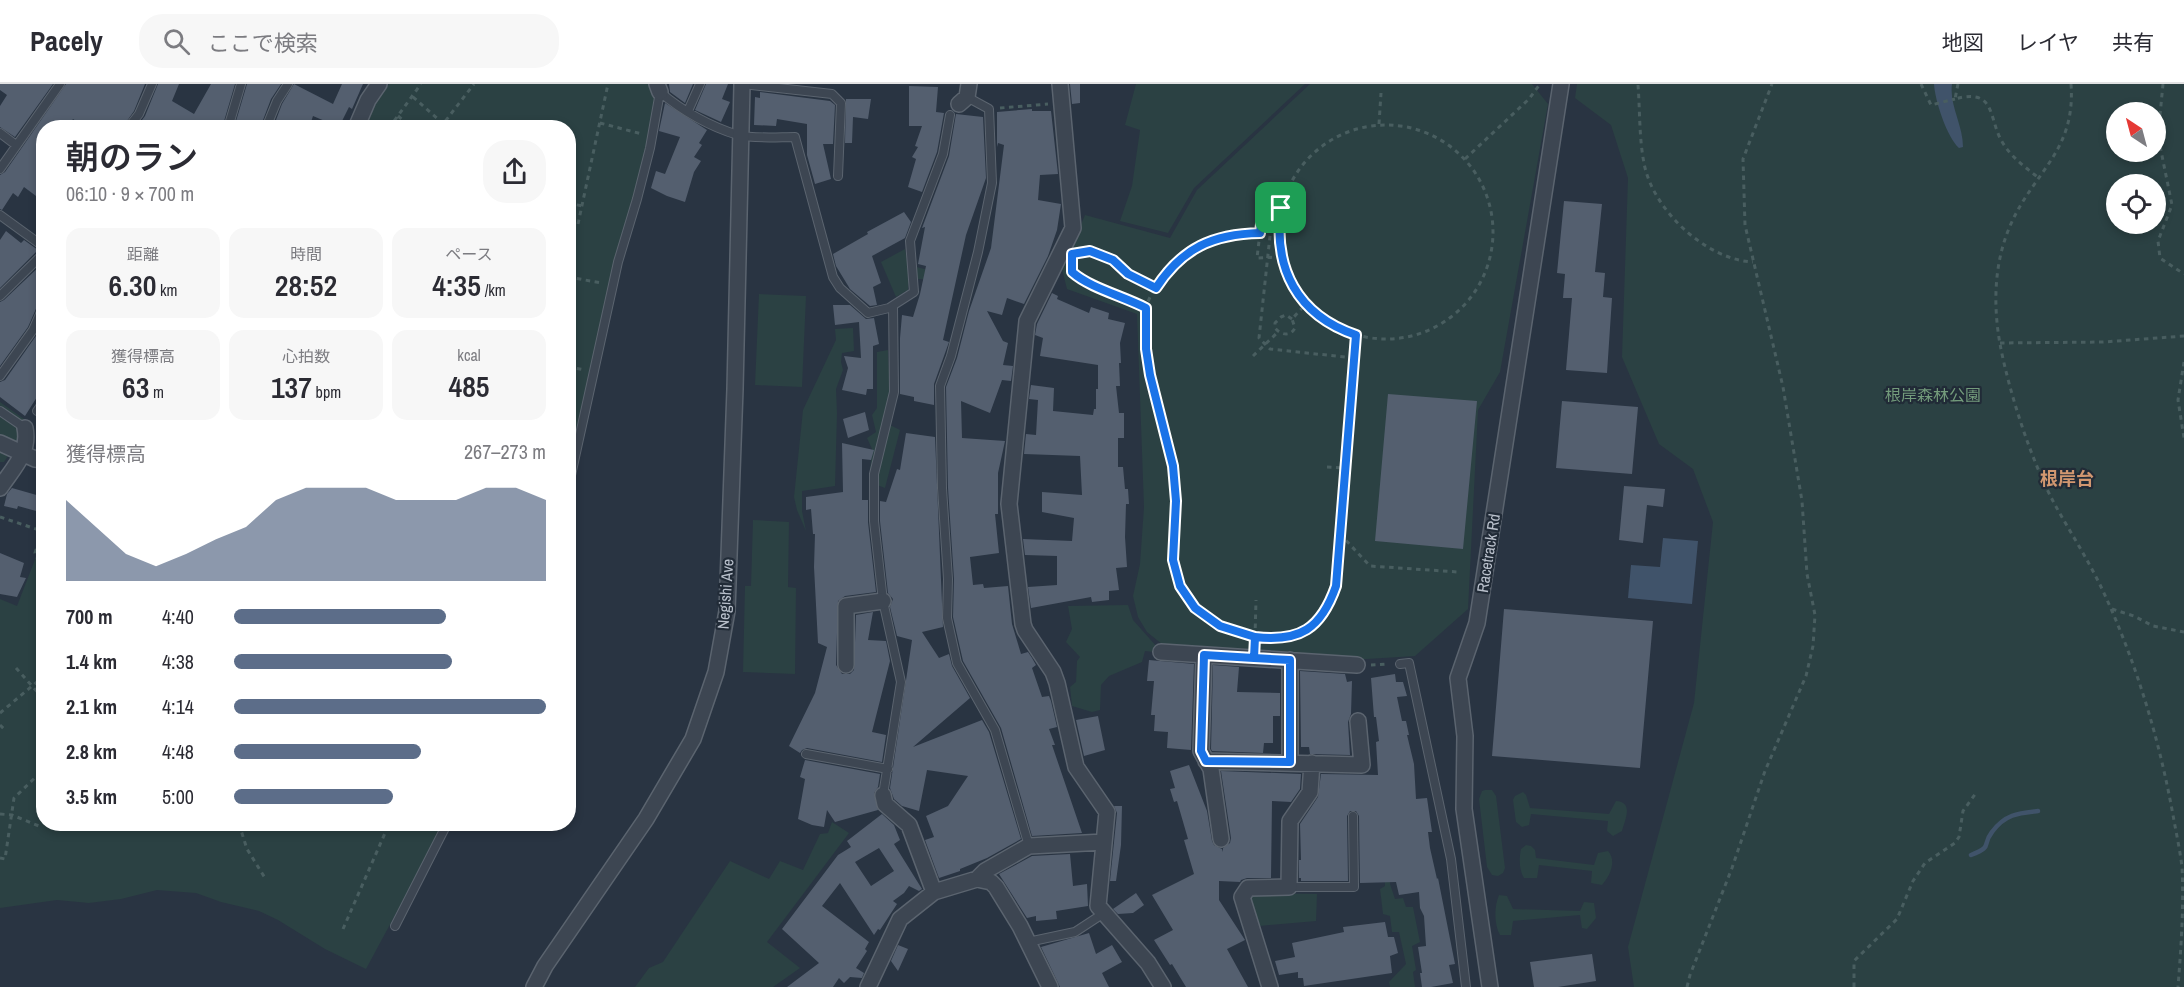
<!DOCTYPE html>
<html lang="ja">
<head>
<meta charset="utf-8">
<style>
	body { margin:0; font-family:"Archivo Narrow","Noto Sans JP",sans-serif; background:#f7f7f7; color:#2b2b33; height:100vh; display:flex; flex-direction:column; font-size:22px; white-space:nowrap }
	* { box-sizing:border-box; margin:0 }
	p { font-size:20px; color:#7c7c81 }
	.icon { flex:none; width:33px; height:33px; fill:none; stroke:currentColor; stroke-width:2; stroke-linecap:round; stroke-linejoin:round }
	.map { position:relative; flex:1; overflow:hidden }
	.side { position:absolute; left:36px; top:36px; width:540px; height:711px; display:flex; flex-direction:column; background:#fff; border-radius:24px; box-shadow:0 3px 9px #0003 }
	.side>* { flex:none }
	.needle { width:39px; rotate:324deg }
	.tools { position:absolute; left:2106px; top:18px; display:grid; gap:12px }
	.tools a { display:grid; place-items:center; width:60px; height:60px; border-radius:50%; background:#fff; box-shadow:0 3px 9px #0003; font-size:30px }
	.pin { position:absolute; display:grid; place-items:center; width:51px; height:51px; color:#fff; margin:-26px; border-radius:12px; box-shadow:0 3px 9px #0006 }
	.round { display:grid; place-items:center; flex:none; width:63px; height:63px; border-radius:24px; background:#f7f7f7 }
	.summary { display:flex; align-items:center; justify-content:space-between; height:102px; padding:0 30px }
	h1 { font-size:33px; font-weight:600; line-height:45px }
	.metrics { display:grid; grid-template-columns:repeat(3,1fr); gap:9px; height:102px; padding:6px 30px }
	.metrics div { display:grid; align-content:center; border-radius:15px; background:#f7f7f7; text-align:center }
	.metrics b { font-size:30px; font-weight:600 }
	.metrics small { font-size:16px; font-weight:400 }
	.metrics p { font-size:16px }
	.chart { height:168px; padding:12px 30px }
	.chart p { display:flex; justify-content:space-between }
	.chart svg { width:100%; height:108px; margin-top:6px; fill:#5c6d89; opacity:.7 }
	ul { padding:0 30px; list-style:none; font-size:20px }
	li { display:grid; grid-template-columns:96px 72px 1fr; align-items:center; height:45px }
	li i { height:15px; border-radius:8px; background:#5c6d89 }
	header { display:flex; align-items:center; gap:36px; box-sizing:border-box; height:84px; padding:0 30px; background:#fff; border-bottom:2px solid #e1e1e2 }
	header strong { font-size:28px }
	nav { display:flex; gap:33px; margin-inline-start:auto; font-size:21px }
	.search { width:420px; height:54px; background:#f7f7f7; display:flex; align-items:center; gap:15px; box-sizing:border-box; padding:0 21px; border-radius:24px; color:#7c7c81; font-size:22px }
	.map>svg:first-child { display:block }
	.green { fill:#2b4143; fill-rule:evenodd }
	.water { fill:#40536a }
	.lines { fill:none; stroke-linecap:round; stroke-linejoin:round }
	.stream { stroke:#40536a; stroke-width:4.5 }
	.building { fill:#545f6f; fill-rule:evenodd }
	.lane-casing { stroke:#5b646f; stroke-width:10 }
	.street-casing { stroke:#5b646f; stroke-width:18 }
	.path { stroke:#495e60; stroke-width:3; stroke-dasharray:4.5 4.5; stroke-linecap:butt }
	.lane { stroke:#3d4652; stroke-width:8 }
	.street { stroke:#3d4652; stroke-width:15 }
	.route-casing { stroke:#fff; stroke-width:12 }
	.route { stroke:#1a73e8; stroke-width:8 }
	.labels { text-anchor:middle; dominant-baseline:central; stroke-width:4.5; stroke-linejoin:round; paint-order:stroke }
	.park-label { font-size:16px; fill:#739b7b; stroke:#212b37 }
	.street-label { font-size:16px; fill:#bac1cc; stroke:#212b37 }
	.neighbourhood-label { font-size:18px; font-weight:bold; fill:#d19770; stroke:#212b37 }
</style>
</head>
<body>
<header>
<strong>Pacely</strong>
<div class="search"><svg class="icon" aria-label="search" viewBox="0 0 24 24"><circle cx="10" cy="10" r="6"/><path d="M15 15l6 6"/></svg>ここで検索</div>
<nav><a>地図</a><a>レイヤ</a><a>共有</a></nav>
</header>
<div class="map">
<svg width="2184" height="903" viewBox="0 0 2184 903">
	<rect width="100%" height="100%" fill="#293442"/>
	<path class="green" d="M389,0h265l2,6 -2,18 -13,61 -38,142 -34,162 -1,-345h-207l12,-25z
		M1136,0h169l-111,104 -26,45 -48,-12 12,-35 8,-56 -15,-5z
		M1310,0h222l16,20 -48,268 -22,38 -10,199 -53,47 -65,4 -188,-16 -15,-12 -9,-15 -5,-21 7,-32 4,-57 -7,-193 -70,-25 -5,-20 23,-54 85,23 27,-48z
		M1577,0h607v903h-550l-6,-40 66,-244 19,-181 -20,-53 -34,-25 -37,-87 6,-179 -17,-53 -36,-27zM2116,28h40v40h-40zM2116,100h40v40h-40z
		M905,165l3,16 33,8 -3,8 -18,-2 -11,1 -1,10 -12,7 -15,-35z
		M759,210l47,2 -4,91 -47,-2z
		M853,244l1,23 -12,2 -1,9 2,8 -7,19 1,24 -2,73 -33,5v20l4,20 -9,-21 -3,-13 9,-87 33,-70 -1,-11z
		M888,266l2,43 -6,29 16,8 -15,58 -16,-6 3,-33 -5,-11 9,-6 -4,-17 5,-7v-56z
		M0,318l24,17 -2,16 -18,27h-4z
		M753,436l36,2 -1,65 8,1 -1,86 -52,-2 2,-86h6z
		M43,455l1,285h400l-78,145 -41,-20 -47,-29 -19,-9 -38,-9 -25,-9 -39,-3 -36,9 -32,4 -32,-3 -57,8v-309l17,7z
		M1128,521l5,15 24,27 -3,5 -9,-1 -3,11 -33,14 -8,9 -1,25 -8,2 -20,-6 -2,-19 6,-5 1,-21 3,-4 -14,-15 6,-13 -4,-23z
		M1485,706h7l4,6 9,72 -2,5 -5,3 -6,-1 -5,-8 -8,-68 3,-8z
		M1523,708l3,3 4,13 79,6 7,-13c18,1 9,19 6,30l-9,5 -6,-5 1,-10 -77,-7 -2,11 -7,2 -6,-5 -3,-22 2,-4z
		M832,738l17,11 -82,109 33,26 -27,19h-138l14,-19 14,-6 67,-101 39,18 11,-18 23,9 17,-36 8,-1z
		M1526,761l5,1 4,4 1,8 58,7 4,-12 10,-2c9,10 2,25 -6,34l-11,-2 1,-12 -53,-6 -2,13h-13c-5,-8 -5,-20 -3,-29z
		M1384,773h6v27l5,15 8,-1 3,9h7l7,35 -8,4 4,24 -3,2 2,15h-25l-1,-5 17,-18 -7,-32h-7l-2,-16 -7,-2 -3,-25 5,-3z
		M1253,809l64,1 -1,27 -57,5 -12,-28z
		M1499,811l8,1 6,13 67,2 4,-9 10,1 2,15 -9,11 -5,-1 -2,-13 -67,6 -2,14h-11c-6,-11 -6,-28 -1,-40z"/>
	<path class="water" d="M1934,0h18c-3,21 11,41 11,63l-4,1c-12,-11 -24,-47 -25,-64z
		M1663,454l35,3 -6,63 -64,-6 3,-33 29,2z"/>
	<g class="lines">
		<path class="stream" d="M1971,771c23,-9 10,-9 21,-23 13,-18 27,-19 46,-21"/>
	</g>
	<path class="building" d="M0,0h53l-38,53 -15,-10v-21l7,-11 -7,-5z
		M66,0h79l-11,27 -12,17h-36l-13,-9 -5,8 -7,-3 -2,4h-15v74l-20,-15 -6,10 -5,-4 -11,17 -2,-1v-34l5,-3z
		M158,0h21l-7,17 22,13 17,-30h24l-13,44h-86l9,-12z
		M247,0h34l-10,15 -11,29h-26z
		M294,0l39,20 9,-20h21l-11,25 -3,-2 -10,20 -26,-11 -4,12h-36l9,-24z
		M669,0h24l-8,19 -15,-11z
		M706,0h22l-6,15 8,3 -9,20 -26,-12z
		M1070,0h10v19l-8,1z
		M909,2l29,1 -2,25 8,1 -7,39 -15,40 -14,-5 8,-28 -4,-2 6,-10 -3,-1 7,-20h-13z
		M760,8l70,9 5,4 -2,39h-10l8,35 -16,5 -8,-29v-31l-30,-5 -1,7 -22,-1 1,-28 5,1z
		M846,15h25l-3,20 -15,-2 -1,26h-7z
		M665,19l42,27 -8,13 3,2 -8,12 7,4 -7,11 -9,30 -18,-6 -16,-8 5,-17 9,3 15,-37 -21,-6z
		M1032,25v2h19l7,63 -18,1 -2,25 23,4 -4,26 -9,26 -24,48 -17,-6 -5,17 -15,-4 16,30 5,2 -5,22 10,1 -2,15 -9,-1 -12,33 -29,-12 1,37 43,3 -7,32v41h-3l4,39 -29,4 3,28 10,-1 1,4 24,-2 4,38 9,30 7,-2 4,6 4,7 -4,3 10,29 7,-1 2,5 6,26 -8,2 6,16h-3l30,88 -50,3 -31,-108 -38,-67 -10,-44 1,-38 -6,-91 -2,-101 11,-29 12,-47 22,-63 13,-103 -6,-2 -1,4v-35z
		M956,30l27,3 3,61 -20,57 -23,105 6,2 -15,42v21l-20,-4v-4l-14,-3v-56l2,-23 11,2 7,-23 6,-28 -8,-2 7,-37 -3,1 27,-72z
		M1564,117l38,3 -7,68 10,1 -2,24 9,1 -5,75 -41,-3 6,-72h-9l2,-24 -8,-1z
		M904,128l7,10 -6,16 -33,18 9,27 -8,4 4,18 -7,1 -20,-17 -14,-23 -3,-12 35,-20 -1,-2z
		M6,147l15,12 3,-3 14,10 -38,38v-48z
		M44,178v37l-5,3 -11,25 -28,39v-64l4,-2z
		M1052,209l6,3 -1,3 32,14 2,-6 18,6 -1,6 17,4 -5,20 1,20h-2l1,23h-4l3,27h5v25h-6v29h5l2,22h3l1,15h-3l-1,33 2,30 -11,1 3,22 -10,1v9l-17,2 -1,-5 -60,11 -3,-21 29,-2v-29l-32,-1 -2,-16 49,2 2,-23 -32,-6v-20l40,3 -2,-39 -56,-2 2,-20 10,1 2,-35 -9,-1 2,-14 23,3 -1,23 40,4 1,-6h2v-20h2v-24l-58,-9 3,-18 -8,-3 2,-11z
		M833,221h17l16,14 8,-1 5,26 -6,2v43h-6l-1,6 -24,-5 6,-22 -4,-12 17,2 -2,-36 -24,3z
		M44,237v65l-19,30 -25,-19v-15l5,-2 33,-47z
		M1388,310l89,7 -14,148 -88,-8z
		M1562,317l76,6 -6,67 -76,-6z
		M865,328l4,18 -21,8 -5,-19z
		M906,349l29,4 8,190 -21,5 17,26 10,-4 3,12 18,32 -57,49 69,-27 7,12 32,107 -34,19 -27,11v2l-21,7 -14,-38 9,-3 -8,-21 22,-10 20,-30 -41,-6 -8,41 -17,-5 -8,-7 -4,-11 22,-148 -15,-4 -7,-29 3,-8 -5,-6 -8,-72v-20l6,1 11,-33 3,1z
		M842,359l32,7 -3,10 -9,-1v41h6v22l8,70 -31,4 -7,5 -2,64 6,9h8l4,-4 2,-55 17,-3 -5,28 18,1 4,20 -18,71 14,3 -4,27 -75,-14 -5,2 -2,3 -11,-7 26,-53 12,-46 -9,-4 -4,-76 1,-33h-2l-2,-25 -5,1v-13l37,-5z
		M1624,402l41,3 -2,18 -16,-2 -4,38 -24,-3z
		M12,404l28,8 -4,15 -18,-5 -1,3 -13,-3 3,-12z
		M0,469l24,10 -4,14 6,1 -9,19 -17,-3z
		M1504,525l149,12 -13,147 -148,-12z
		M1149,576l45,4 -3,86 -24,-2 1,-16 -14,-1 1,-16h-4l3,-34h-7z
		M1213,581l26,2 -2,25 43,1v23h-7v27h-9l-1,10 -51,-2 -1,-2z
		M1300,587l45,3 2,8 5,-1 -1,33 -3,8 2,33 -40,-1 -1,-7h-8z
		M1395,590l1,8h7l4,14 -10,1 5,24h4l3,14h-2l7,29 2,35 11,-1 5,34h-4l2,16 7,31 1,-1 17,86 -6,1 4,18 -22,4h-9l-2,-14h2l-4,-26 8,-1 -2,-30 -4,-8 -1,-16 -20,3 -3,-13 -36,1 -1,-67 -3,-5h-6l-3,5 1,65h-47v-3h-2v-18h2l-1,-36 18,-27 3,-23 57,1 -2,-33 3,-1 -3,-24h-2l-3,-39z
		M1098,632l7,34 -21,6 -8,-36z
		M805,676l75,14 -2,13 -4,6 4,17 -43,12 -8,-12 -3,17 -12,-2 -14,-6 7,-40 -5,-2z
		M1189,681l18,46 5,30 2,4 8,4 1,3v-4l7,-5 1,-5 -10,-67 80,3 -1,15 -9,13 -19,-1 -1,77h-24l-6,2 -1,2 -21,-1v19l26,40 -18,9 21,38h-62l-14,-23 -2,1 -16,-25 19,-10 -21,-35 42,-21 -10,-34 4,-1 -11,-38 -3,1 -4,-13 5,-1 -5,-17z
		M1114,722h8l-1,39 -5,36h-6l7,-68z
		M882,730l12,11 6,15 -6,4 28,45 -3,2 -10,-5 -5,7 -11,8 4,3 -17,26 -2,-1 -4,6 -34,-52 -18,23 47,36 -4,7 2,2 -11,17 8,5 -2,5 -12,-1 -6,6 -5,-5 -6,9h-46l32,-24 -37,-34 56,-74 13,-8 -4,-6zM879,764l15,23 -23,15 -16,-24z
		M1070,770l3,32 14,-2 1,22 -32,5 1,8 -21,2v-5l-9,2 -28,-44 33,-18z
		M1136,809l8,12 -11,8 -15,1 -5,-5z
		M1385,838l3,15h6l4,16 -8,3 2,17 -88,13 -1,-8h-5v-6l-19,3 -4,-14 20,-4 -3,-14 52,-11 -1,-5z
		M1089,849l7,21 16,-9 10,17 -20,11 7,14h-49l-19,-40z
		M898,861l10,4 -10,22 -7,-10z
		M1592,870l4,27 -38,6h-24l-4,-25z"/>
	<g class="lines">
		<defs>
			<path id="lane" d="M743,0l89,10 9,9 -3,73
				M660,8c22,19 51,35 78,43 15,4 41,2 57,2l38,140 7,11 28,25 21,-5 25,-16 -4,-51 33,-87 7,-39
				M967,13l22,12 3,74 -14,69 -27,104 -11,30 2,102 6,91 -1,39 10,45 38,67 34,116
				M688,27l12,-27
				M128,44l11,-14 13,-30
				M228,44l13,-44
				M266,44l11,-27 11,-17
				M0,49l16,12
				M0,85l60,-85
				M0,131l44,32
				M0,212l44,-43
				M0,292l33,-46 11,-25
				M0,327l25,17
				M37,327l7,-10
				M568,405l50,-227 19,-63 13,-51 10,-56
				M1400,580l9,-1 42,196 15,128
				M806,670l82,15
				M883,711l18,-113 -18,-81 -9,-80v-47l20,-82 -1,-86
				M1289,803h65l-1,-71
				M395,842l52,-102
				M1028,858l47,-10 29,-19"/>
			<path id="street" d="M657,0l3,8
				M1060,0l13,144 -46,93 -18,183 14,120 2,6 28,42 4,11 19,84 31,45 -9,94 50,57 15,24
				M959,20l8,-7 2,-13
				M356,44l12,-28 11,-16
				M0,359l35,16 9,1
				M0,404c13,-20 30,-35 25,-60
				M1161,568l196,13
				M1204,571l-3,96 10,18 10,70
				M846,581v-59l37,-5
				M1206,677l156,4 -4,-44
				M1290,679v-103
				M883,711l2,9 24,21 25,67
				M977,795l8,-8 44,-25 75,-4
				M534,903l11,-21 101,-147 47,-80 23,-67 11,-61 8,-222 7,-305
				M868,903l32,-68 34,-27 43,-13 14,3 5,5 24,39 30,61
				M1270,903l-28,-90 6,-9 41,-1 1,-66 20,-29 2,-29
				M1490,903l-26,-178 1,-73 -7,-58 19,-55 84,-539"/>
		</defs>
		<use href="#lane" class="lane-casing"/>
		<use href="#street" class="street-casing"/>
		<path class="path" d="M1921,0l10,21 24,-6
			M1958,0l-3,15c39,-11 34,16 45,39 9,18 25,29 40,41
			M2071,0c5,68 -38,88 -61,142 -16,37 -17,79 -10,118 9,48 31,116 54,159 16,29 35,58 49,88 33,71 56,147 70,224 3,17 7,35 9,52 2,39 -1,81 -4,120
			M2163,0l-5,52 14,69 -14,36 2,17 24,16
			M1638,1c2,25 1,53 6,78 8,46 62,97 109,99
			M413,13l35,31
			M1000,24l48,-4
			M398,32l14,12
			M600,39l42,11
			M1379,40l2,-31
			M1279 148a107 107 0 1 1 214 0a107 107 0 1 1-214 0Z
			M389,44l32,-44
			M440,44l34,-44
			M1465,75l64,-60 11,-15
			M568,119l14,3
			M1273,124l-10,-1 -6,51 24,-1
			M1281,124h-8l-14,130 11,11 84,9
			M578,140l30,-140
			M1260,149c-35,1 -61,7 -87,32 -11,10 -22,27 -27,42 -2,6 -1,15 -1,22 1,48 22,91 28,138 5,33 -7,95 8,121 23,39 89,68 130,40 14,-10 20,-27 25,-42l20,-251
			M1076,170l14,-3 23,9 15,14 28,13
			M1072,182v5c18,18 51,25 74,37
			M568,193l34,6
			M1292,235l-6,-4 -5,2 -6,6v5c6,7 15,9 20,0l-3,-9 14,-15
			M2000,259l103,-1 81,-6
			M1253,272l25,-24
			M2184,278l-6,38 6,38
			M568,283l17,3
			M1327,383l18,1
			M0,433l42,14 -7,22 9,21
			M1340,450l30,32 88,6
			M2112,525l22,7 19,10 31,6
			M1255,553l1,-37
			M1371,581l17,-1
			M16,584l25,28
			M0,629l44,-37
			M0,641l5,5
			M0,730l12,1 27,11
			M239,740l8,25 18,29
			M0,774l5,1 9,-61 30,-29
			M343,845l46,-105
			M1687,903l3,-12 42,-107 33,-97 41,-95 7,-30 2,-31 -8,-41 -5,-73 -19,-114 -38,-162 -2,-66 29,-75
			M1854,903v-26l43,-42 16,-38 12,-18 30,-20 4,-6 4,-26 13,-18"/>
		<use href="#lane" class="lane"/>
		<use href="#street" class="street"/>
	</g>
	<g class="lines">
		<defs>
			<path id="route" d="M1281,124l-18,-1 -3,26c-47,1 -78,15 -104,55l-28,-14 -15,-14 -23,-9 -18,3v18c18,16 51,24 74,36v41l4,26 23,91 3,35 -3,59 7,26 15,22 25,18 35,11 -1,21 36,2v102l-84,-1 -5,-10 3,-96 50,3 1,-21c45,5 66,-8 81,-51l20,-251c-59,-20 -83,-67 -75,-127"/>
		</defs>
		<use href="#route" class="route-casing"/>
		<use href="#route" class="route"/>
	</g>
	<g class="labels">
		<g class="park-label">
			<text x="1933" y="311">根岸森林公園</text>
		</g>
		<g class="street-label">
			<text transform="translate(1488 469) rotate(-81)">Racetrack Rd</text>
			<text transform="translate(725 510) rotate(-86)">Negishi Ave</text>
		</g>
		<g class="neighbourhood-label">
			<text x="2067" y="394">根岸台</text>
		</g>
	</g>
</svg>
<div class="tools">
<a><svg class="needle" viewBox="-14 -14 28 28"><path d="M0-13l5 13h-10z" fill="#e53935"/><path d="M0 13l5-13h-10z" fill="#7c7c81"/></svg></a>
<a><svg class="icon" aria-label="locate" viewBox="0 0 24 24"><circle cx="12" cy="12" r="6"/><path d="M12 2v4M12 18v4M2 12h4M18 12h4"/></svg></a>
</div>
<div class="pin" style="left:1281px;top:124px;background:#1e9e55"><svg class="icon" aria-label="arrive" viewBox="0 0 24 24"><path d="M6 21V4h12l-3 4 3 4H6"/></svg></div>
<section class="side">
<div class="summary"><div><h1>朝のラン</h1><p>06:10 · 9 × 700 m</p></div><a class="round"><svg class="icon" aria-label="share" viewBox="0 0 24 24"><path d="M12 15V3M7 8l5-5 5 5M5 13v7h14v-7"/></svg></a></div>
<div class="metrics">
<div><p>距離</p><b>6.30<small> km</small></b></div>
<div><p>時間</p><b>28:52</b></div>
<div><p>ペース</p><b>4:35<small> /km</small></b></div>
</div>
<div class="metrics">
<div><p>獲得標高</p><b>63<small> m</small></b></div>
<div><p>心拍数</p><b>137<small> bpm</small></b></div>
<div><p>kcal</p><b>485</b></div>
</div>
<div class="chart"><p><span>獲得標高</span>267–273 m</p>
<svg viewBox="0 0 160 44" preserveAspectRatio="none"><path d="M0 44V11L10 22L20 33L30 38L40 33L50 27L60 22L70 11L80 6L90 6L100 6L110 11L120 11L130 11L140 6L150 6L160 11V44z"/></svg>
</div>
<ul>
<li><b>700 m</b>4:40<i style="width:68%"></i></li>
<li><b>1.4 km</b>4:38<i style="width:70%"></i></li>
<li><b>2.1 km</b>4:14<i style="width:100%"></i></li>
<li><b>2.8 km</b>4:48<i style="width:60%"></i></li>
<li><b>3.5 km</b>5:00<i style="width:51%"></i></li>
</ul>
</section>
</div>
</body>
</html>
